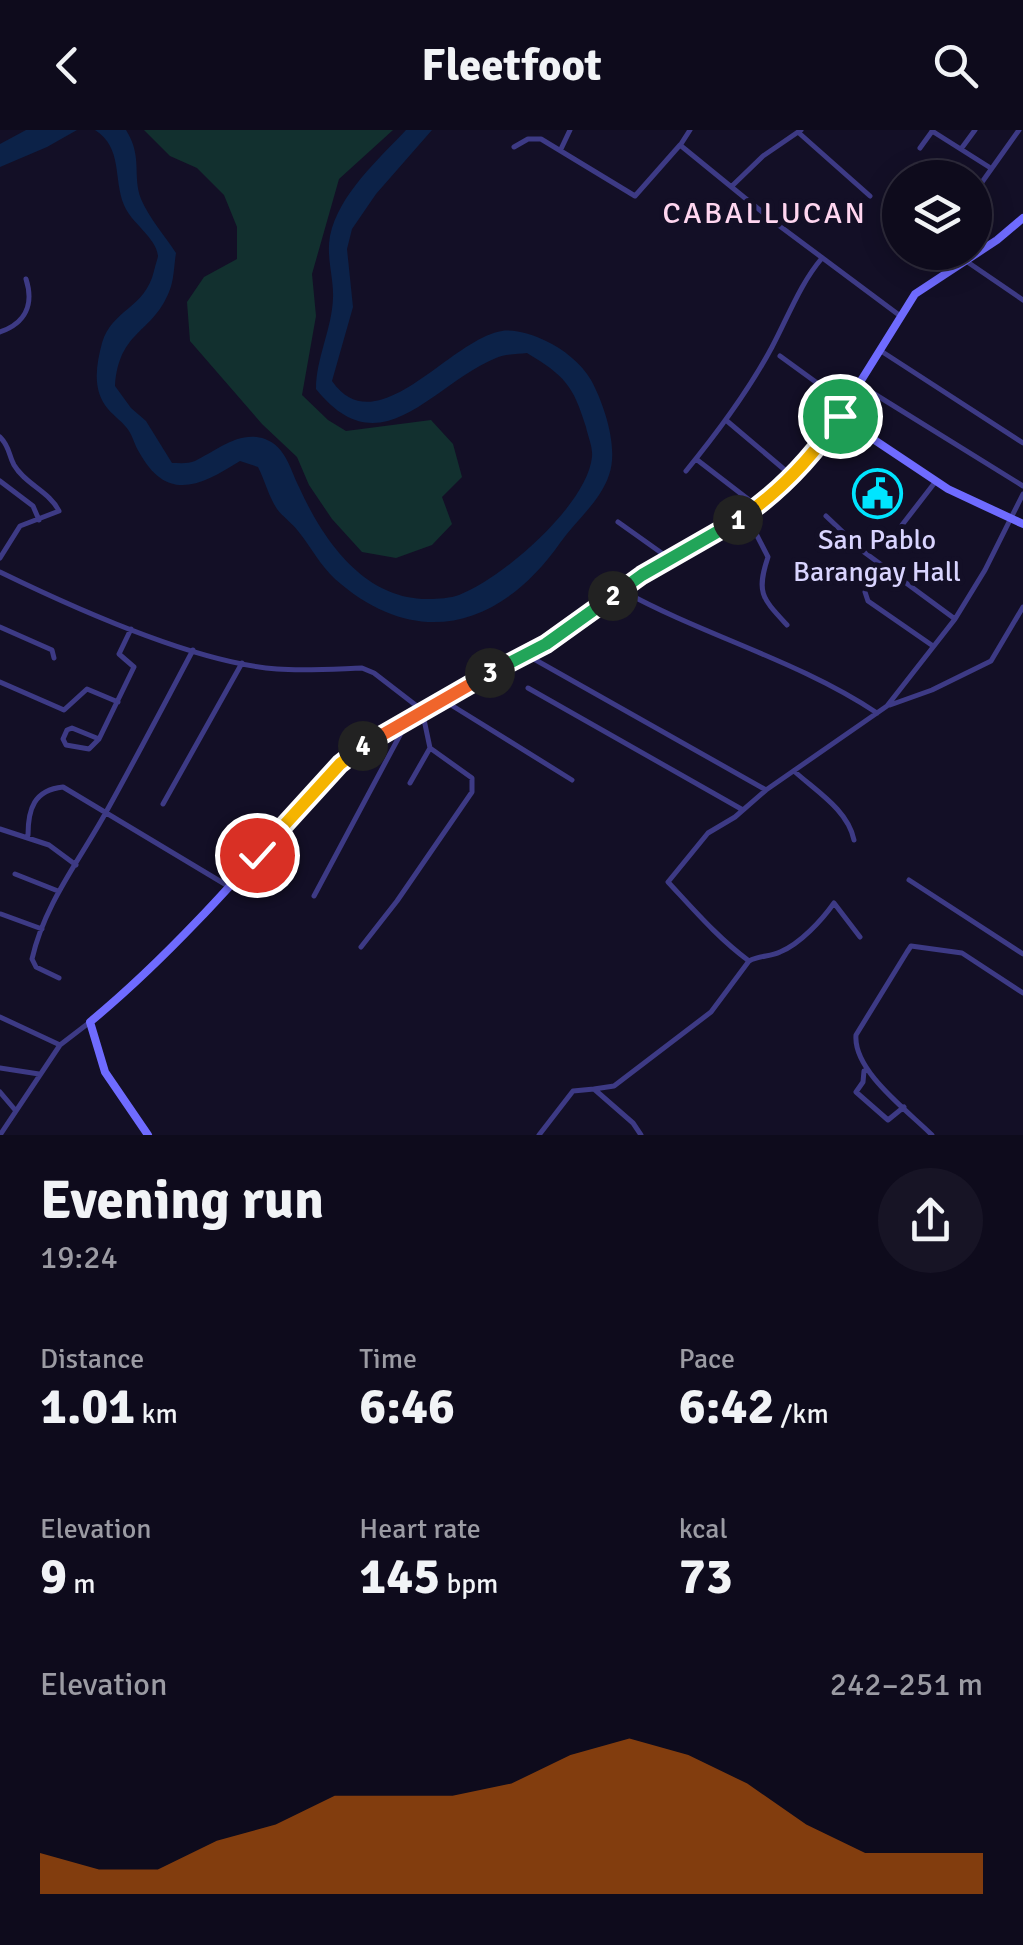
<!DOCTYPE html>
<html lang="en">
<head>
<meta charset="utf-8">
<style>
	body { margin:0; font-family:Signika,sans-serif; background:#171425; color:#f1f3f6; height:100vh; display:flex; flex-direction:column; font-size:38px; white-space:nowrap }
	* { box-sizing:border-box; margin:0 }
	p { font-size:32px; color:#9b9ba3 }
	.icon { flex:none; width:55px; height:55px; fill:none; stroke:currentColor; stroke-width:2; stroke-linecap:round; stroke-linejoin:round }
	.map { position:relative; height:1005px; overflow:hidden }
	.side { display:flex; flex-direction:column; background:#0e0b1c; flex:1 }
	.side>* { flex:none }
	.tools { position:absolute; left:882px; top:30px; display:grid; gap:20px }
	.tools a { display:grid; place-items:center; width:110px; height:110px; border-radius:50%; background:#0e0b1c; box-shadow:0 5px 25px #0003,0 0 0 2px #2e2b3b; font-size:50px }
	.pin { position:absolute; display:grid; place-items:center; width:85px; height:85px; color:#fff; margin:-42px; border:5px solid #fff; border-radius:50%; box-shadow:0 2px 10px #0007 }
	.km { position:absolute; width:50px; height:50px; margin:-25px; border-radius:50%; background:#222; color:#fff; font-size:28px; line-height:50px; text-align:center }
	.round { display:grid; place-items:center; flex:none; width:105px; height:105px; border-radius:52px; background:#171425 }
	.overview { display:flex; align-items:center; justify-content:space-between; height:170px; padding:0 40px }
	h1 { font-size:55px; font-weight:700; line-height:75px }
	.figures { display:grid; grid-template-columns:repeat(3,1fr); gap:15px; height:170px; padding:10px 40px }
	.figures div { display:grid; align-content:center }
	.figures b { font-size:50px; font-weight:700 }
	.figures small { font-size:28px; font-weight:400 }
	.figures p { font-size:28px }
	.chart { height:280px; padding:20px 40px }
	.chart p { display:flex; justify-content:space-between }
	.chart svg { width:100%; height:180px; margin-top:10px; fill:#b45309; opacity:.7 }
	header { display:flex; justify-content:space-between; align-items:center; height:130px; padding:0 40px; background:#0e0b1c; font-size:45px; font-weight:700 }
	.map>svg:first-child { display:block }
	.green { fill:#12302f }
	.water { fill:#0c2248 }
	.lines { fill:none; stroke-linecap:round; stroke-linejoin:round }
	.minor { stroke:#3d3a85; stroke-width:5 }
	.secondary { stroke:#6f6bff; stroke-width:8 }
	.split-1-casing { stroke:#fff; stroke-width:20 }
	.split-2-casing { stroke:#fff; stroke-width:20 }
	.split-3-casing { stroke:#fff; stroke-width:20 }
	.split-4-casing { stroke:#fff; stroke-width:20 }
	.split-5-casing { stroke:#fff; stroke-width:20 }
	.split-1 { stroke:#f5b400; stroke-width:12 }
	.split-2 { stroke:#22a559; stroke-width:12 }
	.split-3 { stroke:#22a559; stroke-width:12 }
	.split-4 { stroke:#f0652b; stroke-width:12 }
	.split-5 { stroke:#f5b400; stroke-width:12 }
	.labels { text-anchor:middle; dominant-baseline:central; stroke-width:10; stroke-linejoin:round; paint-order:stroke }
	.poi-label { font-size:28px; fill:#d9d4ff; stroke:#130f26 }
	.neighbourhood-label { font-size:30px; letter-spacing:2.5px; fill:#ffd6f0; stroke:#130f26 }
</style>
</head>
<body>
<header><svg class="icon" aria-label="back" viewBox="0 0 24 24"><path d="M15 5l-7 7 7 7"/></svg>Fleetfoot<svg class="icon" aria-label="search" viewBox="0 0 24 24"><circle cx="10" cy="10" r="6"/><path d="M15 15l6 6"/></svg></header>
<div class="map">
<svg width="1023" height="1005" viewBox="0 0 1023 1005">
	<rect width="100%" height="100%" fill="#130f26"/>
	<path class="green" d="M144,0h249l-54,49 -27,95 4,42 -14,79 26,25 18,11 85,-11 22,24 9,33 -20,20 10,27 -20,21 -36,13 -34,-6 -30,-33 -23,-34 -12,-28 -35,-33 -72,-83 -3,-39 17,-25 33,-18v-32l-13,-32 -27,-27 -27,-12z"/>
	<path class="water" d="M26,0h51l-30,17 -47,20v-23z
		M95,0h31c17,27 6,45 15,69 8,19 24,37 35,54 -2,12 -2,28 -7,39 -17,42 -50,38 -54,94l16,22 15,13 26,42c8,0 16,1 23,-2 21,-10 44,-31 70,-22 21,8 25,30 34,48 24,53 65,113 130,112 9,0 22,-1 30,-4 44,-17 128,-90 133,-138 1,-10 -4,-20 -6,-30 -13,-42 -21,-51 -59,-74 -9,1 -22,1 -31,5 -64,26 -115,112 -180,31 0,-31 16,-60 17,-91 1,-20 -7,-41 -3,-62 9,-42 48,-76 76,-106h26l-56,64 -24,35 -5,20 6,58 -21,74c45,65 118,-42 170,-50 14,-2 31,4 44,10 17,8 35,22 45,39 13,24 28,68 18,95 -9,27 -33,45 -49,68 -59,84 -143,109 -225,36 -15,-14 -24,-32 -37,-48 -6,-8 -15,-14 -21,-22 -8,-12 -12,-28 -19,-42l-18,-6c-40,25 -73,42 -101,-9 -4,-6 -6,-15 -10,-21 -5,-8 -15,-15 -21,-22 -16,-19 -12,-43 -6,-66 10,-34 43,-34 52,-72 0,-1 4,-14 4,-15 -2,-19 -27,-33 -34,-51 -11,-27 -1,-57 -29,-75z"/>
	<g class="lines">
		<path class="minor" d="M932,1l57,36
			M799,3l71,63
			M681,14l9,-14
			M514,17l14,-8h13l94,57 45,-51 97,79 122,91
			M920,18l13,-18
			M561,19l9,-19
			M961,19l14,-19
			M732,56l31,-30 38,-26
			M975,62l44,-62
			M966,131l57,39
			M0,202c26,-9 34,-28 26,-53
			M881,221l142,92
			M780,226l66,48
			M860,255l163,101
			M727,291l65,55
			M0,307c10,10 8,17 14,28 11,19 36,27 45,46l-39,15 -20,32
			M696,329l61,47
			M686,341c32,-39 62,-79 86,-124 16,-30 28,-63 50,-89
			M0,351l33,25 6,14
			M746,384l22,43c-12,36 -6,41 19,68
			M826,386l38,36 91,67
			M618,392l52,37
			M902,395l34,-44
			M0,442c74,36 196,91 277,97 28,2 57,0 85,-1l12,5 48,37 8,38 -20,35
			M623,461c82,45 176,70 254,122
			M865,462l3,9 65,45
			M0,497l52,23 2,8
			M525,524l241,136 121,-84 68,-87 30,-49 38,-76
			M0,552l64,28 23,-21 31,13
			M528,558l215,122
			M443,570l129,80
			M890,575l42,-15 59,-29 32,-54
			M99,609l-27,-11 -5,2 -4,9 3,6 23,4 10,-10 35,-72 -15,-13 12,-25
			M794,641c22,20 54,39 60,69
			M766,660l-31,27 -27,16 -40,49c27,29 50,56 81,79 11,-6 21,-4 31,-9 20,-8 42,-32 54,-49l26,34
			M163,674l79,-141
			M0,699l49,16 27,20
			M28,705c0,-26 6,-45 35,-48l165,99
			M15,744l43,17
			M909,750l114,74
			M314,766l93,-174
			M1,784l41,15
			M361,817l36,-46 75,-109v-14l-42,-30
			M59,848l-23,-11 -4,-8c12,-54 47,-98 73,-145 30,-54 59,-109 88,-164
			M0,887l60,28
			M0,938l39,6
			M864,941l-1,11 -7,10 32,28 16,-13
			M594,959l20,-3 97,-74 38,-51
			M0,962l16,19
			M0,1005l60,-90 30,-23
			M539,1005l34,-44 21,-2 39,34 8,12
			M932,1005c-24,-24 -79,-64 -76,-100l51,-83 4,-6 51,7 61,40"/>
		<path class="secondary" d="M840,287l108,72 75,35
			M148,1005l-43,-63 -15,-50c92,-76 170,-170 249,-258l20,-16 79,-47 108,-57 97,-69 121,-72 55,-55 96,-154 82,-54 26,-22"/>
	</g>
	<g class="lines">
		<defs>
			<path id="split-1" d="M738,390c42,-28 74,-62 102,-104"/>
			<path id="split-2" d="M613,466l29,-21 96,-55"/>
			<path id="split-3" d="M490,543l56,-29 67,-48"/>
			<path id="split-4" d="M363,616l127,-73"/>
			<path id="split-5" d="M257,725l83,-91 23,-18"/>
		</defs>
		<use href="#split-1" class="split-1-casing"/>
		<use href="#split-2" class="split-2-casing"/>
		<use href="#split-3" class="split-3-casing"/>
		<use href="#split-4" class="split-4-casing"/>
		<use href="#split-5" class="split-5-casing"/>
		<use href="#split-1" class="split-1"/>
		<use href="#split-2" class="split-2"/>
		<use href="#split-3" class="split-3"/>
		<use href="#split-4" class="split-4"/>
		<use href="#split-5" class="split-5"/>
	</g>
	<defs>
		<symbol id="civic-ring" viewBox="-11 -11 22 22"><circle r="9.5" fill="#130f26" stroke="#00e5ff" stroke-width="1.5"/><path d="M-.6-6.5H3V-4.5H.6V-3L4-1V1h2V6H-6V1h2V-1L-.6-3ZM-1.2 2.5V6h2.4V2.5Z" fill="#00e5ff"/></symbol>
	</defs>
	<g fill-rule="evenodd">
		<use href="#civic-ring" x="850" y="336" width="55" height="55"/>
	</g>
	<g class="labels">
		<g class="poi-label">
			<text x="877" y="410">San Pablo<tspan x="877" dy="32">Barangay Hall</tspan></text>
		</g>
		<g class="neighbourhood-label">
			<text x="765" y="83">CABALLUCAN</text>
		</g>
	</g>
</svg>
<div class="tools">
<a><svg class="icon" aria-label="layers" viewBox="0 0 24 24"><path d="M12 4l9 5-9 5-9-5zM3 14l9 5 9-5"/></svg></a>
</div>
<div class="pin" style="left:840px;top:286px;background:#1e9e55"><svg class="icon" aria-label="arrive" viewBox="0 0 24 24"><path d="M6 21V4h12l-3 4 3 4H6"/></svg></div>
<div class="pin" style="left:257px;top:725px;background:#d93025"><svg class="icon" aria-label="check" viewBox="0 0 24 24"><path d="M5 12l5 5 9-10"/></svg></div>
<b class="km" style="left:738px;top:390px">1</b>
<b class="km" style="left:613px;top:466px">2</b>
<b class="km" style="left:490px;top:543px">3</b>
<b class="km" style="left:363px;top:616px">4</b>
</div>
<section class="side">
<div class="overview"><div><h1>Evening run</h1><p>19:24</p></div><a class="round"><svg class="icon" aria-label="share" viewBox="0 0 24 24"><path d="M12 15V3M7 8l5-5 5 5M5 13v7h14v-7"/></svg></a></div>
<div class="figures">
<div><p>Distance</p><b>1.01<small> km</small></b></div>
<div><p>Time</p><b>6:46</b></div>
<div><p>Pace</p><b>6:42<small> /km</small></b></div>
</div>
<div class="figures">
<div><p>Elevation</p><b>9<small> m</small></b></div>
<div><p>Heart rate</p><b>145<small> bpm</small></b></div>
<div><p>kcal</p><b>73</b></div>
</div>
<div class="chart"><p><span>Elevation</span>242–251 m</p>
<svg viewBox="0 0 160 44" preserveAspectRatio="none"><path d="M0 44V34L10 38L20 38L30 31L40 27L50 20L60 20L70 20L80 17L90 10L100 6L110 10L120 17L130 27L140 34L150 34L160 34V44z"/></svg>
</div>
</section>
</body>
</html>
